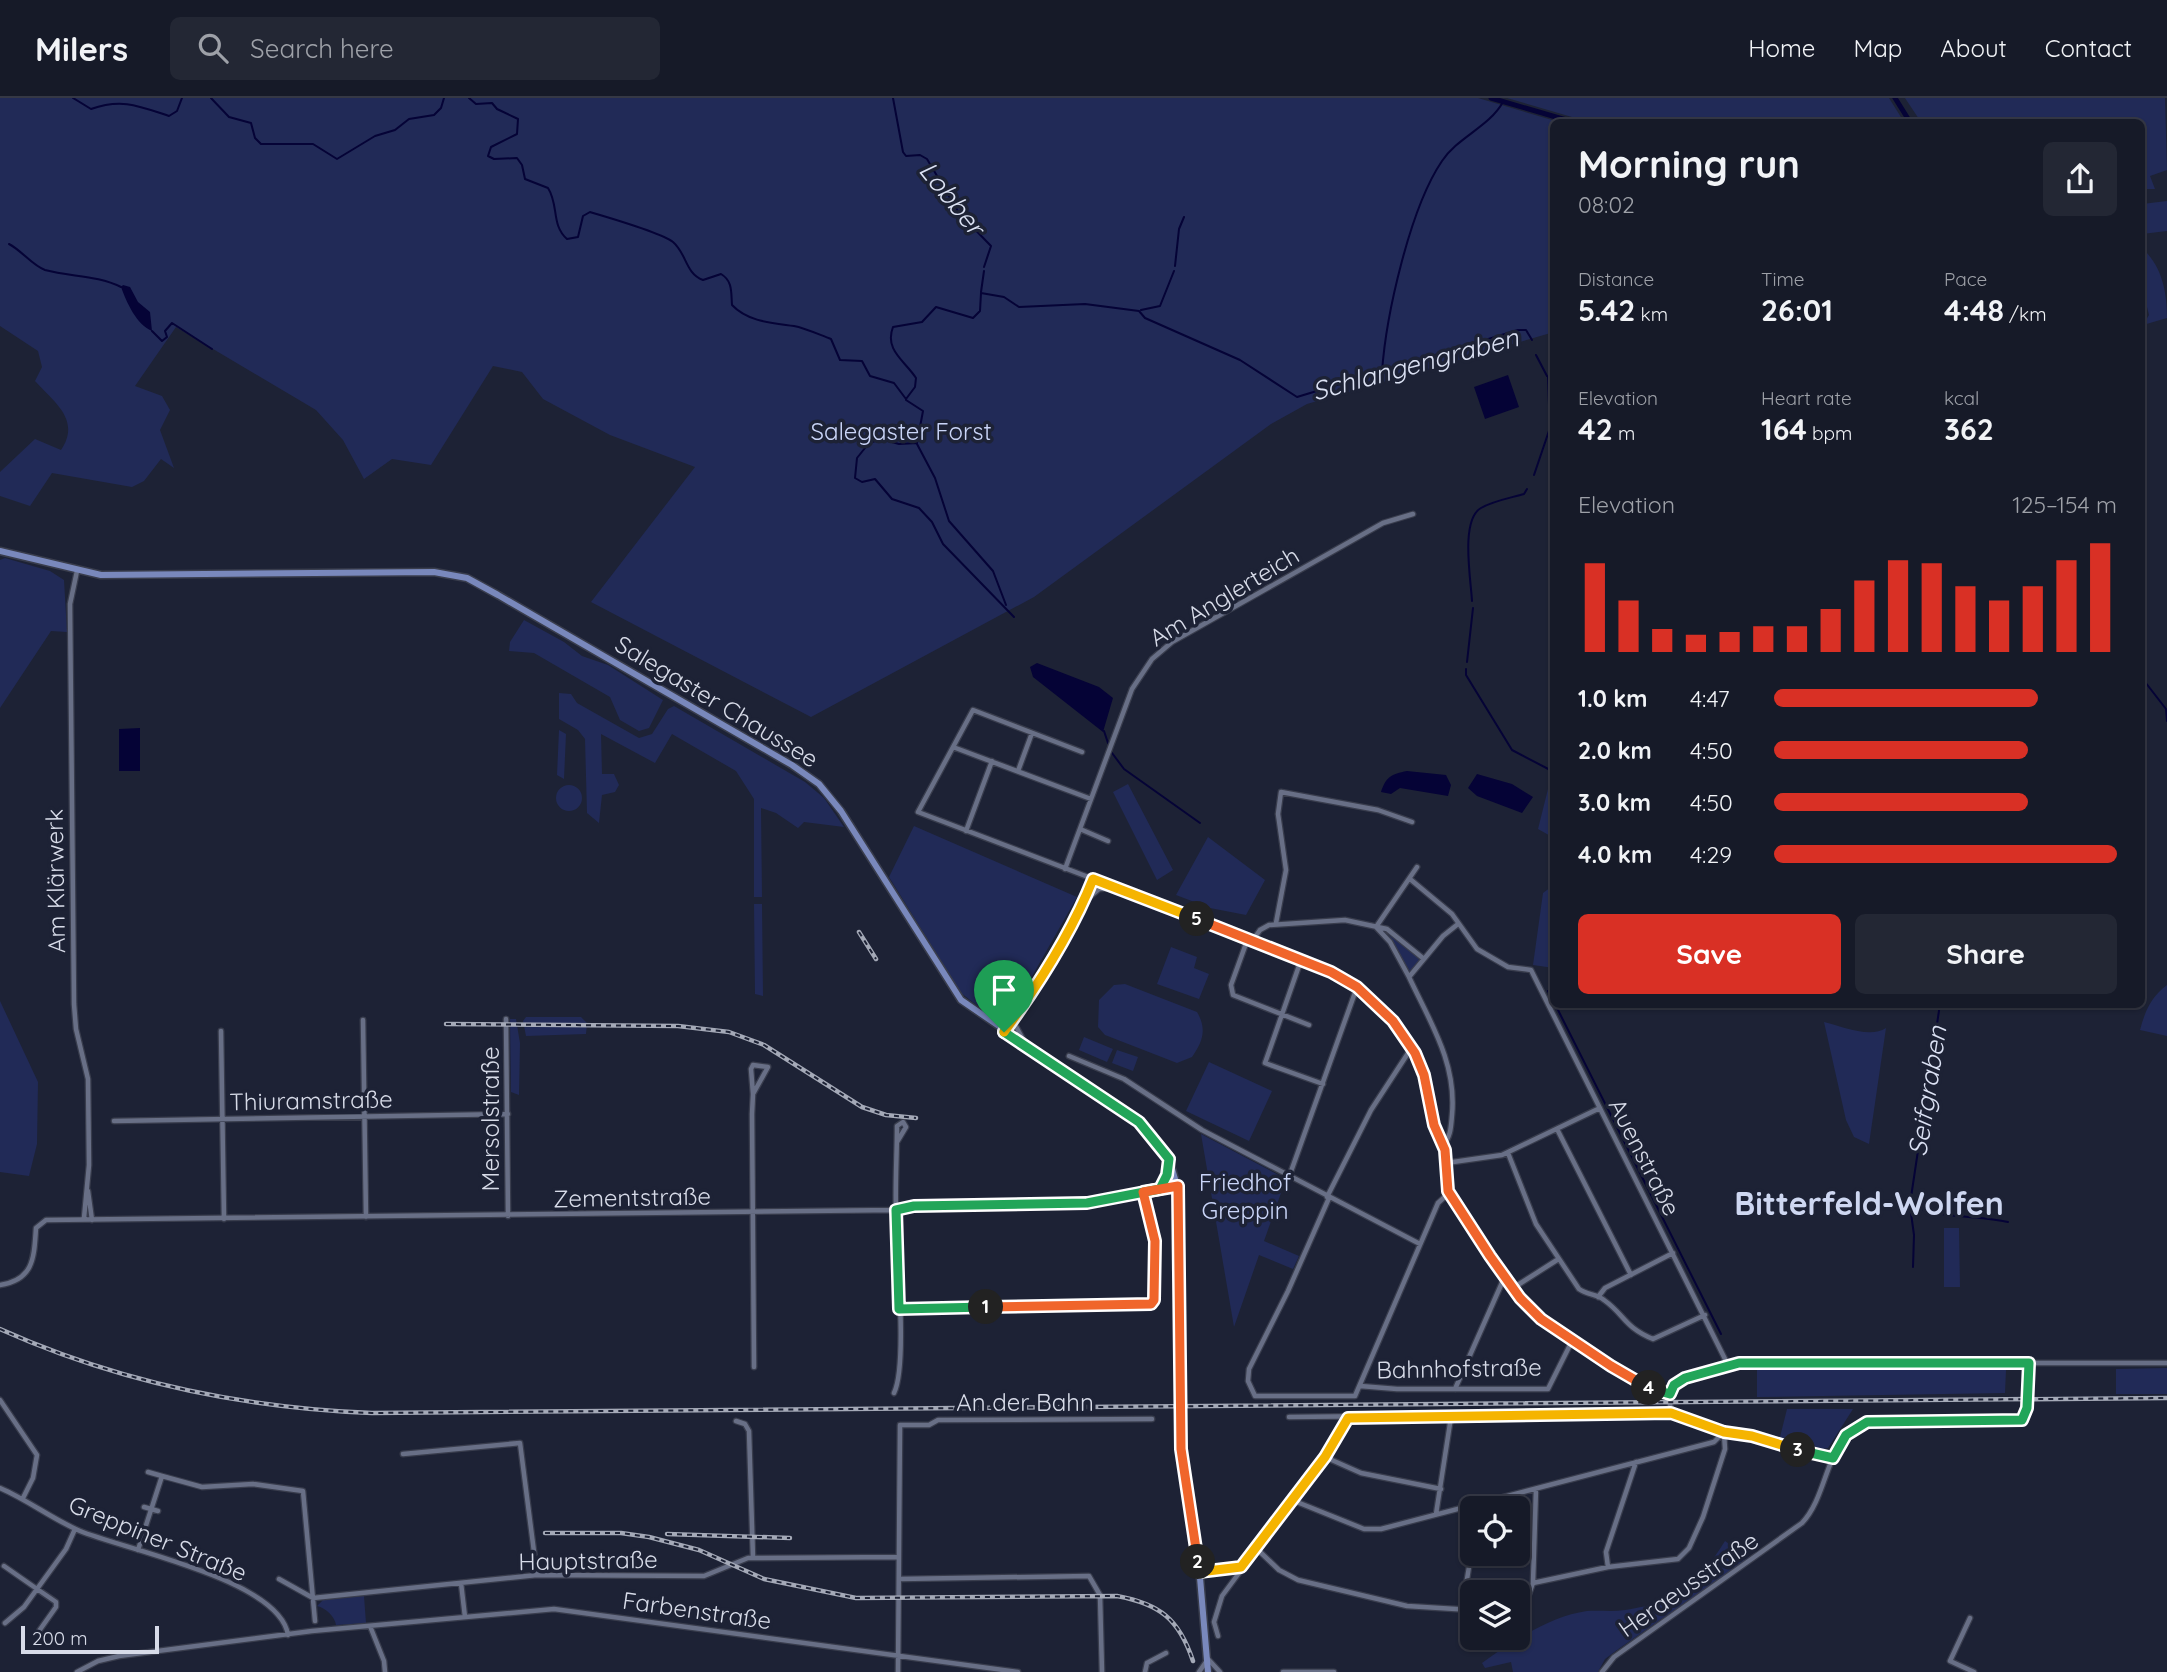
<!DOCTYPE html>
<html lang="en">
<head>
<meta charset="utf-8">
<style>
	body { margin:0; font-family:Quicksand,sans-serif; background:#232734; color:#f1f3f6; height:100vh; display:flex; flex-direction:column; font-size:26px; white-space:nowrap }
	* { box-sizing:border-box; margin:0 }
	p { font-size:23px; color:#9ea1a8 }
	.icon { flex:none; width:38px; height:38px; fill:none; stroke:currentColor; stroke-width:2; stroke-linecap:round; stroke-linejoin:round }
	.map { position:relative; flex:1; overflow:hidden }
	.drawer { position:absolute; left:1550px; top:21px; width:595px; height:889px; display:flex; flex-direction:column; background:#161a28; border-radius:10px; box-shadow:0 2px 5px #0004,0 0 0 2px #353845 }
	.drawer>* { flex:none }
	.controls { position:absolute; left:1460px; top:1398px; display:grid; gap:14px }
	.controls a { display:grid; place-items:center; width:70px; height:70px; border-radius:10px; background:#161a28; box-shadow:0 2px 5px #0004,0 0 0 2px #353845; font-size:35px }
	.scale { position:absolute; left:21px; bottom:18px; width:138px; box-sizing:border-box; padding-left:7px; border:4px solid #d7dbe8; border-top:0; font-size:19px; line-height:24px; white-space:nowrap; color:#d7dbe8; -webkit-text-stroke:5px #1d2235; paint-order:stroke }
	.pin { position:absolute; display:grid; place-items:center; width:60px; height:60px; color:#fff; margin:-72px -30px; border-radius:50% 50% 50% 0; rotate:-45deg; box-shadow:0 0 7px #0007 }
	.pin .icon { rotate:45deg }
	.km { position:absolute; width:35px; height:35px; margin:-18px; border-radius:50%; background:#222; color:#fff; font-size:19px; line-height:35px; text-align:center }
	.round { display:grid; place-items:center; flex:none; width:74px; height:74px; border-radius:10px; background:#232734 }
	.summary { display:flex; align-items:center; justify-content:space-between; height:119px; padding:0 28px }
	h1 { font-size:38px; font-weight:700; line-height:52px }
	.figures { display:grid; grid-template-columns:repeat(3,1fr); gap:10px; height:119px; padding:7px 28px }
	.figures div { display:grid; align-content:center }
	.figures b { font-size:30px; font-weight:700 }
	.figures small { font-size:19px; font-weight:400 }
	.figures p { font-size:19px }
	.chart { height:196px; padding:14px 28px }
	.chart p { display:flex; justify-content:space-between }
	.chart svg { width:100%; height:126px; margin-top:7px; stroke:#d93025; stroke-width:6 }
	.primary-button { display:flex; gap:14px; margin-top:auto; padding:14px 28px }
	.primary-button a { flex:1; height:80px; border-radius:10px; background:#d93025; color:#fff; font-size:28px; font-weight:700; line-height:80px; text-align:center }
	.primary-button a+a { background:#232734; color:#f1f3f6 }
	ul { padding:0 28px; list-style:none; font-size:23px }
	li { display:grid; grid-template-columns:112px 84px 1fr; align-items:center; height:52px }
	li i { height:18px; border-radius:9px; background:#d93025 }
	header { display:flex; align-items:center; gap:42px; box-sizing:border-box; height:98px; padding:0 35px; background:#161a28; border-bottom:2px solid #353845 }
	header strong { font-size:33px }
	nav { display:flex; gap:38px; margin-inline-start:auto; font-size:24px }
	.search { width:490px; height:63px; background:#232734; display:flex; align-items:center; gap:18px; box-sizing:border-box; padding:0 24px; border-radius:10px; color:#9ea1a8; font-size:26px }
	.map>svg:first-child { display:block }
	.green { fill:#212a57 }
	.water { fill:#050336 }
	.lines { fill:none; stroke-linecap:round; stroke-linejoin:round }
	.stream { stroke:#050336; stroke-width:2 }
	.canal { stroke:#050336; stroke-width:5 }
	.minor-casing { stroke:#393d4d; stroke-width:7 }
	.major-casing { stroke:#393d4d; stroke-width:9 }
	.minor { stroke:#686f86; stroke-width:4.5 }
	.major { stroke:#7988bc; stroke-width:6 }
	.rail-casing { stroke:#a4a9b7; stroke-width:4.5 }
	.rail { stroke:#1d2235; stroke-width:2; stroke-dasharray:5; stroke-linecap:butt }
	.split-1-casing { stroke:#fff; stroke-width:14 }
	.split-2-casing { stroke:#fff; stroke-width:14 }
	.split-3-casing { stroke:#fff; stroke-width:14 }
	.split-4-casing { stroke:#fff; stroke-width:14 }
	.split-5-casing { stroke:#fff; stroke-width:14 }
	.split-6-casing { stroke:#fff; stroke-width:14 }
	.split-1 { stroke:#22a559; stroke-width:9 }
	.split-2 { stroke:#f0652b; stroke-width:9 }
	.split-3 { stroke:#f5b400; stroke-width:9 }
	.split-4 { stroke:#22a559; stroke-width:9 }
	.split-5 { stroke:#f0652b; stroke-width:9 }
	.split-6 { stroke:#f5b400; stroke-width:9 }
	.labels { text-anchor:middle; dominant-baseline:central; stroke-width:7; stroke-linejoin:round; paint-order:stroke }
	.park-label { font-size:24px; fill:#cad5f8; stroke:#1d2235 }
	.street-label { font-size:24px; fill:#d7dbe8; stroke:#1d2235 }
	.water-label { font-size:26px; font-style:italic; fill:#dce2f4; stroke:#1d2235 }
	.district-label { font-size:32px; font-weight:bold; fill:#ced7f1; stroke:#1d2235 }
</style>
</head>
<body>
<header>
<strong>Milers</strong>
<div class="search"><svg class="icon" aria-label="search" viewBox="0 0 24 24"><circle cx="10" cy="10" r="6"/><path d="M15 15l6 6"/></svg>Search here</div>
<nav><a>Home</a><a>Map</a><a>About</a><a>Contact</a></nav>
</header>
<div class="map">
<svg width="2167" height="1574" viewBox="0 0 2167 1574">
	<rect width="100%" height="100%" fill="#1d2235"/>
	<path class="green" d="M0,0h1478l81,24h-5v210l-247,72 -36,20 -237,173 -223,120 -220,-115 104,-135 -85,-32 -67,-36 -21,-27 -29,-6 -62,99 -39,-6 -28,20 -21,-39 -27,-30 -140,-83 -41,59 27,10 8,14 -10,20 14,38 -13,-9 -17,22 -12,6 -80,-14 -22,33 -30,-10v-24l35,-33 26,11c20,-30 -6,-47 -26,-69l7,-14 -4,-16 -38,-25z
		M1507,0h382l15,24h-315z
		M1905,0h260l2,72 -17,6 5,13h-13v-67h-221z
		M2167,103v30l-25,3v-30z
		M2146,154c17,18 21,42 21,66l-24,7 6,-10 -7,-28v-34z
		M5,460l45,13 14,9 3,52 -16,-1 -51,77v-148z
		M524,522l40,22 18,14 26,9 55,35 -14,28 -10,3 -19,-11 -10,-23 -76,-44 -25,-2 1,-9z
		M559,595l12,1 6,9 62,35 13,-4 16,-25 6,-3 131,76 19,16 20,29 -40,-5 -6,6 -22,-15 -15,-5 1,89h-8v-98l-18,-28 -64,-37 -17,29 -54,-29 1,40h12l5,11 -4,7 -13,3 -3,28 -12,-10 -2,-74 -7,-9 -19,-11z
		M559,632l7,4 -2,45 -7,-4z
		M1554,682v58l-16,-9 10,-40z
		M1128,686l45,86 -16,10 -44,-88z
		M556 700a13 13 0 1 1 26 0a13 13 0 1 1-26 0Z
		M914,728l163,71 -67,118 -13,6 -36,-28 -72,-116z
		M1208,739l57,43 -19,35 -36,-7 -34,-13z
		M1554,774v96l-21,-3 10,-72 8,-6z
		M754,806h8l1,92 -8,-2z
		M1388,836l34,25 -12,13z
		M1171,849l26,10 -3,11 15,6 -10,25 -42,-15z
		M1125,886l72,28c10,17 6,29 -5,45l-15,6 -72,-28 -7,-8 1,-27 15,-15z
		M2167,887v51l-27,-6c5,-19 11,-33 27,-45z
		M0,903l38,81 -1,62 -8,32 -29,-4z
		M526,919h55l6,6 -1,11 -60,2 -3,-15z
		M510,921h6l4,24 -1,52 -8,-3z
		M1824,924c17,4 46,17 62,6l-17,116 -15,-7 -8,-17z
		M1084,939l29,12 -6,13 -28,-12z
		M1117,952l21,7 -5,14 -21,-8z
		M1209,964l63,29 -23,50 -63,-30z
		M1201,1036l85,45 -22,62 35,15 -6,13 -34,-14 -25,72z
		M1944,1130h15l1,59h-16z
		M1757,1269l249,3 -1,23 -248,4z
		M2167,1270v26h-51v-25z
		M1787,1311h66l-25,39 -11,2 -38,-9z
		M1725,1443l24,17 -132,92 -12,9 -7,13h-85l-2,-10 -26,6 -3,-5c29,-21 68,-47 105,-52 12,-1 25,1 38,-1 57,-9 70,-22 100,-69z
		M364,1498l2,27 -30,2c-1,-8 -10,-17 -19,-19l6,-6z"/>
	<path class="water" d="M123,187l7,2 8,15 12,10 2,19c-16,-7 -25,-28 -31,-44z
		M1508,277l11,32 -34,12 -11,-32z
		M1554,277v44h-1l-5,-14 -1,-29z
		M1037,565l62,24 14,11 -10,34 -70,-55 -3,-10z
		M140,630v43h-21v-42z
		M1407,673l39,4 5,10 -3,11 -48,-8 -9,6 -10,-2c5,-15 10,-18 26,-21z
		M1477,676l35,10 21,13 -11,16 -45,-17 -9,-8z"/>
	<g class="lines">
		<path class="stream" d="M73,0l18,11c31,-11 48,-3 78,7l8,-5 5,-13
			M211,0l18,19 22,6 4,15 6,6h52l24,15 38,-23 20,-6 14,-11 25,-4 7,-7 3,-10
			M469,0l7,6 16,-1 5,6 21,10 -1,15 -26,13 -3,9 6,3 23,-1 5,7 3,14 23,9c11,17 3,37 19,51l11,-2 5,-21 7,-4c17,5 72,21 83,30 14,12 12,31 30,38l18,-6c12,7 10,19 11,31 16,17 41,18 62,21 11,2 26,9 37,13l9,21 22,1 8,15 24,7 12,16 9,-12 1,-9c-11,-17 -32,-28 -23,-51l29,-5 14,-15 37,11 7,-7 1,-18 23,4 15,10 66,-3 54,7 6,7 95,42 57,37 221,-67h8l6,10
			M893,0l10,54 3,4 14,-1 7,4 32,54 32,33 -7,21
			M9,146c12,6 24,22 36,26 26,7 52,5 76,17
			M1175,168l4,-37 5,-12
			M981,194l3,-21
			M1141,212l19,-4 14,-35
			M152,233l10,10 5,-4 -2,-6 7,-8 40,26
			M1536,257l11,21
			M1382,274c4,-57 28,-164 60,-211 16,-24 47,-34 61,-59
			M906,302l17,11 -6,32 -18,1 -18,-5 -12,4 -12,15 -2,20 7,4 13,-3 17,20 27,9 13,14 11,22 71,73
			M917,346l18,34 14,43 44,50 13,34
			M1534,377l20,-59
			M1472,503c-1,-21 -12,-81 9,-93 12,-7 29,-10 43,-14l3,-5
			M1467,564l6,-54
			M1466,571v6l46,75 42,22
			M2142,580l24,31 1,12
			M1104,633l4,12
			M1112,655l12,16 76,54
			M1548,893l6,11
			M1555,906l166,330
			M1940,906l-30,200c28,15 66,11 98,18
			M1910,1108l4,29 -1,32"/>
		<path class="canal" d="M1491,0l82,24
			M1895,0l15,24"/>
		<defs>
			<path id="minor" d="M77,473l-7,33 4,400 2,25 12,50 1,86 -5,53
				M953,649l138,52
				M1082,654l-109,-42 -55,102 335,128 78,32 26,15 36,34 22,32 11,31 10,50 9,16 3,40 72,108 25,24 66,44 29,18 30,10
				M1018,673l14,-38
				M1080,731l28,12
				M966,733l26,-70
				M1065,771l67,-180 20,-30 20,-17 211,-119 30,-9
				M1410,781l42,35 25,35 31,18 23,3 197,395
				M1089,798l4,-17
				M1276,825l10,-53 -8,-56 3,-22 97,18 34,12
				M1376,829l41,-60
				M1248,840l-17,47 2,10 76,30
				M1253,842l7,-10 9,-5 76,-5 42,9 37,30 -15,18 -19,-35 -14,-15
				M1424,861l19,-23 15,-12
				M1301,862l-36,103 58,21
				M1409,879c21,45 48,86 43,138 -1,11 -1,22 -9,30
				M506,921l2,197
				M363,922l3,197
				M1013,923l12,22
				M221,933l3,188
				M1004,934l66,-101 17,-32 12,-10 11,-1
				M1069,958l55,23 78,51 218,114
				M753,996l-2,-25 2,-4 15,2 -15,27 -1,20 2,253
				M114,1023l394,-7
				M1557,1031l74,146
				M1508,1055l28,71 43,65c8,6 18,5 25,11 21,15 20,27 49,39l52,-24
				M1446,1065l56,-8 98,-47
				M1289,1079l68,-190
				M1160,1091l7,-14 2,-15
				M88,1093l4,29
				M1327,1099l44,-87 41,-63
				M1329,1100l-41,93 -39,78 -1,12 7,15h100l83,-193 11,-10
				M0,1187c35,-5 34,-30 36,-57l10,-8 850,-10 18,-4 173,-2 90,-18
				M1513,1190l44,-28
				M1598,1199l7,-9 68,-35
				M899,1211l252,-5 3,-4 1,-59 -12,-49
				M1360,1288l37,3h151l24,-48
				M1455,1291l50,-113
				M894,1295c14,-28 2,-144 2,-181 -1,-29 1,-57 1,-86l6,-4 3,5 -9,15
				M0,1302l37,55 -4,23 -10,20
				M1671,1315c-1,-7 -2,-16 0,-23 6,-16 52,-25 68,-27h428
				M1289,1319l382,-4 53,19 28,4 81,22
				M736,1323l9,3 4,7 4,127
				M403,1356l117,-11 17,132
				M1325,1359l36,16 80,16
				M148,1374l14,4
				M0,1390c28,12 52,31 80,43 46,19 200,49 208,104
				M1292,1402l72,29h17l333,-87 10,-10
				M144,1409l14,4
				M1436,1416l15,-97
				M1256,1450l23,22 19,10 109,26 65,4
				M138,1452l24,-74 40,11 51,-3 50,7 12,130
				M4,1468l33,23 29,-40 9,-20
				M1608,1469l-2,-15 30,-90
				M1199,1474l41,-4
				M279,1481l34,19 224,-23 167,1 44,-18 151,-1
				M899,1481l190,-3 11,19 2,77
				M461,1485l4,34
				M1533,1485l3,-94
				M1517,1508l9,-4 7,-19 75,-16 70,-8 11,-11 14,-31 22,-68 -1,-16
				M1462,1511l10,-60
				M1970,1520l-20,43 24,11
				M5,1525l19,-16 13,-18 19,13v5l-17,24
				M370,1528l14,35 1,11
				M1218,1538l-4,-14 8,-26 103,-139 23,-39
				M77,1574l21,-11 21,-5 193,-25 242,-22 464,63
				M898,1574l2,-247h29l9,-5 214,-1
				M1145,1574l2,-9 19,-10
				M1199,1574l9,-13 12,13
				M1283,1574h51
				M1602,1574l12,-15 188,-134c29,-30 23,-95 71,-101l149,-2 4,-10 3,-47"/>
			<path id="major" d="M0,453l101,24 333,-3 33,6 31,17 294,170 27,19 22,27 120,189 173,119 21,19 14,21 10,33 2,257 17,105 10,118"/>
		</defs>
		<use href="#minor" class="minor-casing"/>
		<use href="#major" class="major-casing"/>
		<use href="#minor" class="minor"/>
		<use href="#major" class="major"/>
		<defs>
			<path id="rail" d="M859,834l17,27
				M446,926l232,2 51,6 35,13 98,62 24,8 30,3
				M0,1231c118,53 244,79 372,84l1795,-15
				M545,1435h76l28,4 50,13 65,29 92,19 261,-2c43,8 62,23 76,65
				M667,1436l123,4"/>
		</defs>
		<use href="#rail" class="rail-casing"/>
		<use href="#rail" class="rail"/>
	</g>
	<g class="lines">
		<defs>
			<path id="split-1" d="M986,1209l-87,2 -3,-99 18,-4 173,-3 73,-14 7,-14 2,-16 -30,-37 -135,-90"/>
			<path id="split-2" d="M986,1209l165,-3 3,-4 1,-59 -12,-49 35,-6 3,263 17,113"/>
			<path id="split-3" d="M1198,1464l1,10 42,-5 84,-110 23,-39 323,-5 53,19 28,4 46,14"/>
			<path id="split-4" d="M1649,1290l21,6 4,-9 11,-7 54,-15h290l-2,45 -5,12 -155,2 -21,13 -13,23 -35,-8"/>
			<path id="split-5" d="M1197,821l134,53 26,15 36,34 22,32 9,22 10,50 11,25 3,41 42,65 30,42 21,21 70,47 38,22"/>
			<path id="split-6" d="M1004,934c35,-48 68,-100 89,-153l104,40"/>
		</defs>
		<use href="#split-1" class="split-1-casing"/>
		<use href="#split-2" class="split-2-casing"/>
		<use href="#split-3" class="split-3-casing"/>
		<use href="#split-4" class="split-4-casing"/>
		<use href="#split-5" class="split-5-casing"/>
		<use href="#split-6" class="split-6-casing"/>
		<use href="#split-1" class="split-1"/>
		<use href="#split-2" class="split-2"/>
		<use href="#split-3" class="split-3"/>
		<use href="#split-4" class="split-4"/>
		<use href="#split-5" class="split-5"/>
		<use href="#split-6" class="split-6"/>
	</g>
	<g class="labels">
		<g class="park-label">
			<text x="901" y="333">Salegaster Forst</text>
			<text x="1245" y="1084">Friedhof<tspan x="1245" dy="28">Greppin</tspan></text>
		</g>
		<g class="street-label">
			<text transform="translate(1224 498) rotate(-31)">Am Anglerteich</text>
			<text transform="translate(717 603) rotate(31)">Salegaster Chaussee</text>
			<text transform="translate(55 783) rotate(-91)">Am Klärwerk</text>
			<text transform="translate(311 1002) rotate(-1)">Thiuramstraße</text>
			<text transform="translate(490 1021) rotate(-90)">Mersolstraße</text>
			<text transform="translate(1645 1059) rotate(63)">Auenstraße</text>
			<text transform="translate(632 1099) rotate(-1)">Zementstraße</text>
			<text transform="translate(1459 1270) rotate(-1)">Bahnhofstraße</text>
			<text x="1025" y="1304">An der Bahn</text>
			<text transform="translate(158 1440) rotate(22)">Greppiner Straße</text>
			<text transform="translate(588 1462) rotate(-1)">Hauptstraße</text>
			<text transform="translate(1688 1486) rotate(-35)">Heraeusstraße</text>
			<text transform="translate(697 1512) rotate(8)">Farbenstraße</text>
		</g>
		<g class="water-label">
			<text transform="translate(952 100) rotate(51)">Lobber</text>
			<text transform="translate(1415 266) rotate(-15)">Schlangengraben</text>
			<text transform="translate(1927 993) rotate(-81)">Seifgraben</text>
		</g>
		<g class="district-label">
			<text x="1869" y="1105">Bitterfeld-Wolfen</text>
		</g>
	</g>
</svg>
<div class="controls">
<a><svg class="icon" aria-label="locate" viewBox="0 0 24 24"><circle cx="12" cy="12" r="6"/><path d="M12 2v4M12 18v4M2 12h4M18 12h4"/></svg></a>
<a><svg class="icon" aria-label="layers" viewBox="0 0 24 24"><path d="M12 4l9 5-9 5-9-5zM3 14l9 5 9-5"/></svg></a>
</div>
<div class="scale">200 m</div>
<div class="pin" style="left:1004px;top:934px;background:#1e9e55"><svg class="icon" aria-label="arrive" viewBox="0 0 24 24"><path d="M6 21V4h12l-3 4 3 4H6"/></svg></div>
<b class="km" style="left:986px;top:1209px">1</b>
<b class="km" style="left:1198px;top:1464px">2</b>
<b class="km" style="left:1798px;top:1352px">3</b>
<b class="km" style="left:1649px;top:1290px">4</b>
<b class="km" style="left:1197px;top:821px">5</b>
<section class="drawer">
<div class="summary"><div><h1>Morning run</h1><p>08:02</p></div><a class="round"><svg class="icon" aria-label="share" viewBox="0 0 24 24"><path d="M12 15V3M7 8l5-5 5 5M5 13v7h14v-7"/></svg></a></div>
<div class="figures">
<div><p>Distance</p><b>5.42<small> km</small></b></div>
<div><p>Time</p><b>26:01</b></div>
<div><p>Pace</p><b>4:48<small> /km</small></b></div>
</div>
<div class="figures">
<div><p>Elevation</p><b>42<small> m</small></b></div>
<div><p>Heart rate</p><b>164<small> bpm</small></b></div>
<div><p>kcal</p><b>362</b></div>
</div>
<div class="chart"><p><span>Elevation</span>125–154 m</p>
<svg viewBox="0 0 160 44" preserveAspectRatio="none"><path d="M5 44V13M15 44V26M25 44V36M35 44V38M45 44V37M55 44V35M65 44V35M75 44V29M85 44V19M95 44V12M105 44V13M115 44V21M125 44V26M135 44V21M145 44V12M155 44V6"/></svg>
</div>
<ul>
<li><b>1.0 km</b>4:47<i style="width:77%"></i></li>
<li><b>2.0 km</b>4:50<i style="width:74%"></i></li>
<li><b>3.0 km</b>4:50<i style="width:74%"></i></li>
<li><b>4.0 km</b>4:29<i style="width:100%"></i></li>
</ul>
<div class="primary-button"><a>Save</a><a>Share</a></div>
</section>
</div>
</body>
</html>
